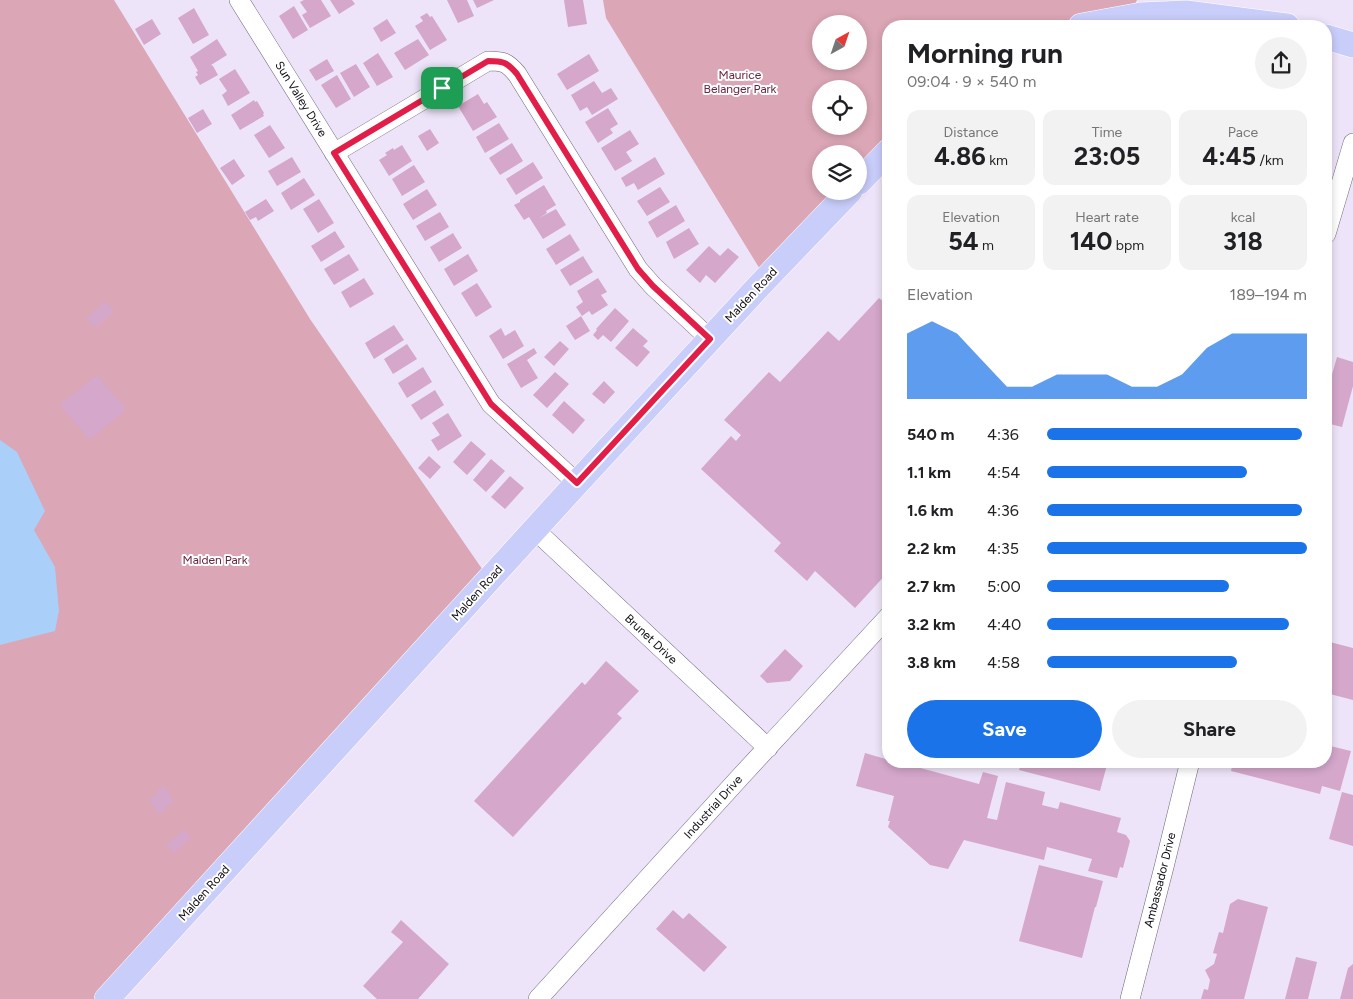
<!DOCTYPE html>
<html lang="en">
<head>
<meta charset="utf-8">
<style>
	body { margin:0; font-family:Figtree,sans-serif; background:#f2f2f2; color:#202124; height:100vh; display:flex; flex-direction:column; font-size:19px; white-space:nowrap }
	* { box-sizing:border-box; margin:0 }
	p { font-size:16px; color:#757577 }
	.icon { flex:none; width:28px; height:28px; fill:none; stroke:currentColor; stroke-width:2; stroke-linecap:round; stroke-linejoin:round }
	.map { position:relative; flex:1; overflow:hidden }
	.drawer { position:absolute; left:882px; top:20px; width:450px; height:748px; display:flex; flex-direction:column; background:#fff; border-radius:20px; box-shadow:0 2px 8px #0003 }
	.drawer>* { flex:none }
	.needle { width:32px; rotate:40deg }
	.controls { position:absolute; left:812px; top:15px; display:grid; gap:10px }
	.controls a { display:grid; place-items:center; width:55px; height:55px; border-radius:50%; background:#fff; box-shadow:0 2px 8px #0003; font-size:25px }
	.pin { position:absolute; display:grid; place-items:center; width:42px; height:42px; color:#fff; margin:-21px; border-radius:10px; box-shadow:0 2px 8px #0006 }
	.round { display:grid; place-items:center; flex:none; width:52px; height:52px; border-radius:26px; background:#f2f2f2 }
	.headline { display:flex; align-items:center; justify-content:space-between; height:85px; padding:0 25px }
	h1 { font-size:28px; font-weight:700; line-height:38px }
	.figures { display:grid; grid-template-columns:repeat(3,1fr); gap:8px; height:85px; padding:5px 25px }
	.figures div { display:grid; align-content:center; border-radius:12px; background:#f2f2f2; text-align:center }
	.figures b { font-size:25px; font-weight:700 }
	.figures small { font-size:14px; font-weight:400 }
	.figures p { font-size:14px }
	.chart { height:140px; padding:10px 25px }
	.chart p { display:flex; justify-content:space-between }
	.chart svg { width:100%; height:90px; margin-top:5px; fill:#1a73e8; opacity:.7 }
	.button { display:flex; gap:10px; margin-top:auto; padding:10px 25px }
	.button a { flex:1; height:58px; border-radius:30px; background:#1a73e8; color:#fff; font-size:20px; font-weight:700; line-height:58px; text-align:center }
	.button a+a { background:#f2f2f2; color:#202124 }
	ul { padding:0 25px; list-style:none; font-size:16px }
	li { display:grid; grid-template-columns:80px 60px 1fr; align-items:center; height:38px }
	li i { height:12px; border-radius:6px; background:#1a73e8 }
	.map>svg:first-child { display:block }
	.green { fill:#dba6b5; fill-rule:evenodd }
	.water { fill:#aacff9 }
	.building { fill:#d4a7cb }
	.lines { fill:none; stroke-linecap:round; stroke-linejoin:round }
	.minor-casing { stroke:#6e6678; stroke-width:20 }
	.major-casing { stroke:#fff; stroke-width:26 }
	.minor { stroke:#fff; stroke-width:19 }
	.major { stroke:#c9cdfa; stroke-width:25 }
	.route-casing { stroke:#fff; stroke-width:10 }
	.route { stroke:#e11d48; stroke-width:6 }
	.labels { text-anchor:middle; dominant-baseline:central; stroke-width:4; stroke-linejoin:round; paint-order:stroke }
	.park-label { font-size:12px; fill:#68233d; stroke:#fff }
	.street-label { font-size:12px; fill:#0f0c12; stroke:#fff }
</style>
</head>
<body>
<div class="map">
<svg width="1353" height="999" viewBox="0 0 1353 999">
	<rect width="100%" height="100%" fill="#eee4f9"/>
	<path class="green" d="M0,0h114l196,319 179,260 -384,420h-105z
		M603,0h534l-11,21 -30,5h-207v125l-30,31v-28h-38v37h29l-84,88 -160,-261zM821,24h38v37h-38zM821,89h38v37h-38z"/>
	<path class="water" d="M0,440l17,12 28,59 -11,19 21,37 4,44 -4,20 -55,14z"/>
	<path class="building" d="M304,0h17l10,16 -21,12 -8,-13 5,-3 -7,-10z
		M330,0h22l3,4 -16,10z
		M447,0h20l7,16 -16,7z
		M473,0h21l-17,8z
		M564,0h19l4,24 -19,3z
		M294,6l14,24 -15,9 -14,-23z
		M194,8l15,27 -16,9 -15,-26z
		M427,13l3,4 2,-1 15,24 -17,10 -15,-24 8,-5 -3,-4z
		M152,19l9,15 -17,11 -9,-16z
		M387,19l9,14 -15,9 -8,-14z
		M217,39l10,16 -16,10 2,1 5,9 -18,10 -5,-8 3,-2 -2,-3 2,-1 -8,-14z
		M418,39l11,16 -24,15 -11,-17z
		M378,53l15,24 -16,9 -14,-23z
		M589,54l10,17 -32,19 -10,-16z
		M327,59l7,12 -18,10 -7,-11z
		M356,64l14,23 -16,10 -14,-24z
		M235,69l15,24 -22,13 -6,-11 5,-4 -8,-12z
		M337,75l14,24 -15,9 -15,-23z
		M594,81l8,12 9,-5 7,11 -26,16 -5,-8 -7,4 -9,-16z
		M478,94l6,10 3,-2 10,15 -24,14 -15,-25z
		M254,100l1,2 2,-1 7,12 -1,1 1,2 -24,14 -9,-15z
		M608,108l10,16 -8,5 3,4 -15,10 -13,-21z
		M203,109l9,15 -15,9 -9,-15z
		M499,123l10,16 -24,14 -9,-16z
		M270,125l15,23 -16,10 -15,-23z
		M430,129l9,14 -12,8 -9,-15z
		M630,130l9,14 -13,8 6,9 -17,10 -14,-23z
		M512,143l11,18 -23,14 -11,-17z
		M402,145l10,16 -23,15 -10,-16 8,-5 -2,-2 8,-5 1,2z
		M292,157l9,15 -24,14 -9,-15z
		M655,157l10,17 -27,16 -4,-7 -8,4 -5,-9z
		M234,159l11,17 -13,9 -12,-17z
		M533,162l10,16 -27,17 -10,-16z
		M414,165l11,17 -23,14 -10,-17z
		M304,178l11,17 -24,15 -10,-17z
		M544,185l12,20 -10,6 1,2 -8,5 17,-9 10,16 -23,14 -14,-22 -5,3 -10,-15 6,-3v-2z
		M660,187l10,15 -23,14 -10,-15z
		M427,189l10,16 -24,15 -10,-16z
		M266,199l8,12 -16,10 -2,-4 -6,3 -5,-8z
		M319,199l15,24 -16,10 -15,-24z
		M676,205l9,16 -28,17 -9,-16z
		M440,212l9,15 -24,14 -9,-15z
		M689,228l10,16 -25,15 -8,-17z
		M335,231l10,16 -24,15 -10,-16z
		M453,233l9,15 -23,14 -9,-15z
		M570,234l10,16 -24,15 -10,-16z
		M709,246l11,10 8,-8 11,9 -24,26 -9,-8 -6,8 -14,-13z
		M349,254l10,16 -25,15 -10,-16z
		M468,254l10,17 -24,15 -10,-17z
		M583,256l10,16 -23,14 -10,-16z
		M364,278l10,16 -24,14 -9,-16z
		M598,278l9,14 -6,3 7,10 -16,10 -3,-4 -7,5 -6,-9 7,-5 -6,-11z
		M477,283l15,24 -16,10 -15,-24z
		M879,298l10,8v265l-34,37 -40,-37 -8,10 -33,-30 7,-8 -80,-74 30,-33 5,5 5,-6 -17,-15 45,-48 11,10 48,-51 11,10z
		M105,301l9,9 -18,18 -10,-9z
		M615,308l14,13 -18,21 -8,-7 -5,5 -5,-5 4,-5 -1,-1z
		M581,316l9,15 -15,9 -9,-14z
		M394,325l10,15 -30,19 -9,-16z
		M501,328l4,8 10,-6 9,16 -21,13 -14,-23z
		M633,328l15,13 -5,5 7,6 -13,15 -22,-19z
		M560,341l9,8 -15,17 -10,-9z
		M407,344l10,15 -24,15 -9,-15z
		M534,348l3,5 -10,7 11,18 -17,10 -14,-24z
		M1337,357l16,5v24l-11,41 -16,-4v-28z
		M423,367l9,15 -25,16 -9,-15z
		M555,372l14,12 -22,24 -14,-13z
		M97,375l29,34 -36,31 -30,-35z
		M604,381l11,11 -11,12 -12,-10z
		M435,390l9,15 -23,15 -10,-15z
		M564,401l21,19 -12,14 -21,-19z
		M448,413l14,23 -24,15 -7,-11 9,-5 -8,-12z
		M471,441l15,13 -19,21 -14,-13z
		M429,456l12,11 -11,12 -12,-11z
		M491,459l14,12 -19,21 -13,-12z
		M510,476l14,12 -19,21 -14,-12z
		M1326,641l27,7v52l-27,-7z
		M785,649l18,17 -13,15 -23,2 -7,-7z
		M606,661l33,30 -22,23 5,4 -109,119 -39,-36 108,-119 3,3z
		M1326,745l25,6 -11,40 -18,-5 -2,8 -89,-23 2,-10h93z
		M865,753l24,7v1h6l84,23 4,-12 15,4 -11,42 10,2 9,-38 39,10 -3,13 16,4 2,-7 61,16 -4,14 9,3 4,6 -7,27 -3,-1 -3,11 -29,-7 4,-12 -45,-12 -3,13 -80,-20 -16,29 -18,-4 -42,-38 2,-6h-2l6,-25 -38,-10z
		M1017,761h91l-8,30 -81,-21 2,-6z
		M165,786l9,16 -9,5 2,3 -9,4 -9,-15 10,-5 -2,-4z
		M1342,792l11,3v51l-24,-7z
		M184,830l7,8 -17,15 -8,-8z
		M1039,865l64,16 -7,26h-1l-13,51 -63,-17z
		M1238,899l30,8 -24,92h-43l3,-10 4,1 2,-10 -5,-10 9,-6 3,-10 -4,-1 6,-21 4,1 7,-29z
		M673,910l10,9 6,-6 38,34 -23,25 -48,-43z
		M401,920l48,44 -31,35h-41l-14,-13 40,-44 -12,-10z
		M1296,957l21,5 -9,37h-23z
		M1353,964v35h-13l8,-31z"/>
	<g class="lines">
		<defs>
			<path id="minor" d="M239,0l252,404 86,79
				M334,153l154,-92c15,0 19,1 29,13l121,195 15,17 57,53
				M1326,234l27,-91
				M535,530l233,218
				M538,999l204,-224 147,-159
				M1130,999l34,-132 26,-106"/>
			<path id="major" d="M1081,26l60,-11 45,-2 101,13
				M1326,37l27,8
				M859,182l30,-31
				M107,999l470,-516 181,-196 92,-96"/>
		</defs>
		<use href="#minor" class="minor-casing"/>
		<use href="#major" class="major-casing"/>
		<use href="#minor" class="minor"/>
		<use href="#major" class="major"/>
	</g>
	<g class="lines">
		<defs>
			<path id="route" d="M488,61c15,0 19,1 29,13l121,195 15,17 57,53 -133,144 -86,-79 -157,-251z"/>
		</defs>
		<use href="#route" class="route-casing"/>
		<use href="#route" class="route"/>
	</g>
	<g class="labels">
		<g class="park-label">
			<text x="740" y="75">Maurice<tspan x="740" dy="14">Belanger Park</tspan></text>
			<text x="215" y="560">Malden Park</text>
		</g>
		<g class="street-label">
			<text transform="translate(301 99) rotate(58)">Sun Valley Drive</text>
			<text transform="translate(751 295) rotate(-47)">Malden Road</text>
			<text transform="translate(477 593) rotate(-48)">Malden Road</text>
			<text transform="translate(651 639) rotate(43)">Brunet Drive</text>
			<text transform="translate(713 807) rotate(-48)">Industrial Drive</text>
			<text transform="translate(1160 880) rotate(-76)">Ambassador Drive</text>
			<text transform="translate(204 893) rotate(-48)">Malden Road</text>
		</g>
	</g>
</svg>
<div class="controls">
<a><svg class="needle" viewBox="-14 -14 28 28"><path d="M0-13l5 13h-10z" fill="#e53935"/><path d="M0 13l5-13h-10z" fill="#757577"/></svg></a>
<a><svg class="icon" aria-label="locate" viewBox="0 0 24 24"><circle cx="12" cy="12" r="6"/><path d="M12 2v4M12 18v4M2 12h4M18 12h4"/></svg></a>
<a><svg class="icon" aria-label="layers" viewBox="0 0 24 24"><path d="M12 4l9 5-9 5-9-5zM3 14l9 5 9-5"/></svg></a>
</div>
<div class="pin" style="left:442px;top:88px;background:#1e9e55"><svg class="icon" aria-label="arrive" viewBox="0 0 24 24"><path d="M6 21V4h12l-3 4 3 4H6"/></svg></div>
<section class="drawer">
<div class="headline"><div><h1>Morning run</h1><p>09:04 · 9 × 540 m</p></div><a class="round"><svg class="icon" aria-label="share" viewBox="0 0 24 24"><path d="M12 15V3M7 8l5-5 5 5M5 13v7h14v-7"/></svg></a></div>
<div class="figures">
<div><p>Distance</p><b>4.86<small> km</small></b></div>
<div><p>Time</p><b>23:05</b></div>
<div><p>Pace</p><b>4:45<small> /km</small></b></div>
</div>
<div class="figures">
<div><p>Elevation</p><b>54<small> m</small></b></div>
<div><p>Heart rate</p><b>140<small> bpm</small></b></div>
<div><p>kcal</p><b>318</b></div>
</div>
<div class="chart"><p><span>Elevation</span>189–194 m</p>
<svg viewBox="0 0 160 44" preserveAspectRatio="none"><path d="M0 44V12L10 6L20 12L30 25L40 38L50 38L60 32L70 32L80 32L90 38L100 38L110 32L120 19L130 12L140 12L150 12L160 12V44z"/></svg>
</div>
<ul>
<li><b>540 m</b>4:36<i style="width:98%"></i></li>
<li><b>1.1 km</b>4:54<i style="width:77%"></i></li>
<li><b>1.6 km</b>4:36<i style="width:98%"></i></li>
<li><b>2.2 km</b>4:35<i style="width:100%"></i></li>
<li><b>2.7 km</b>5:00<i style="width:70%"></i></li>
<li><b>3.2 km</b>4:40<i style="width:93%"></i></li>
<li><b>3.8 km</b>4:58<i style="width:73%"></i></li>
</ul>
<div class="button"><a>Save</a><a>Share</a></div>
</section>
</div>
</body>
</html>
